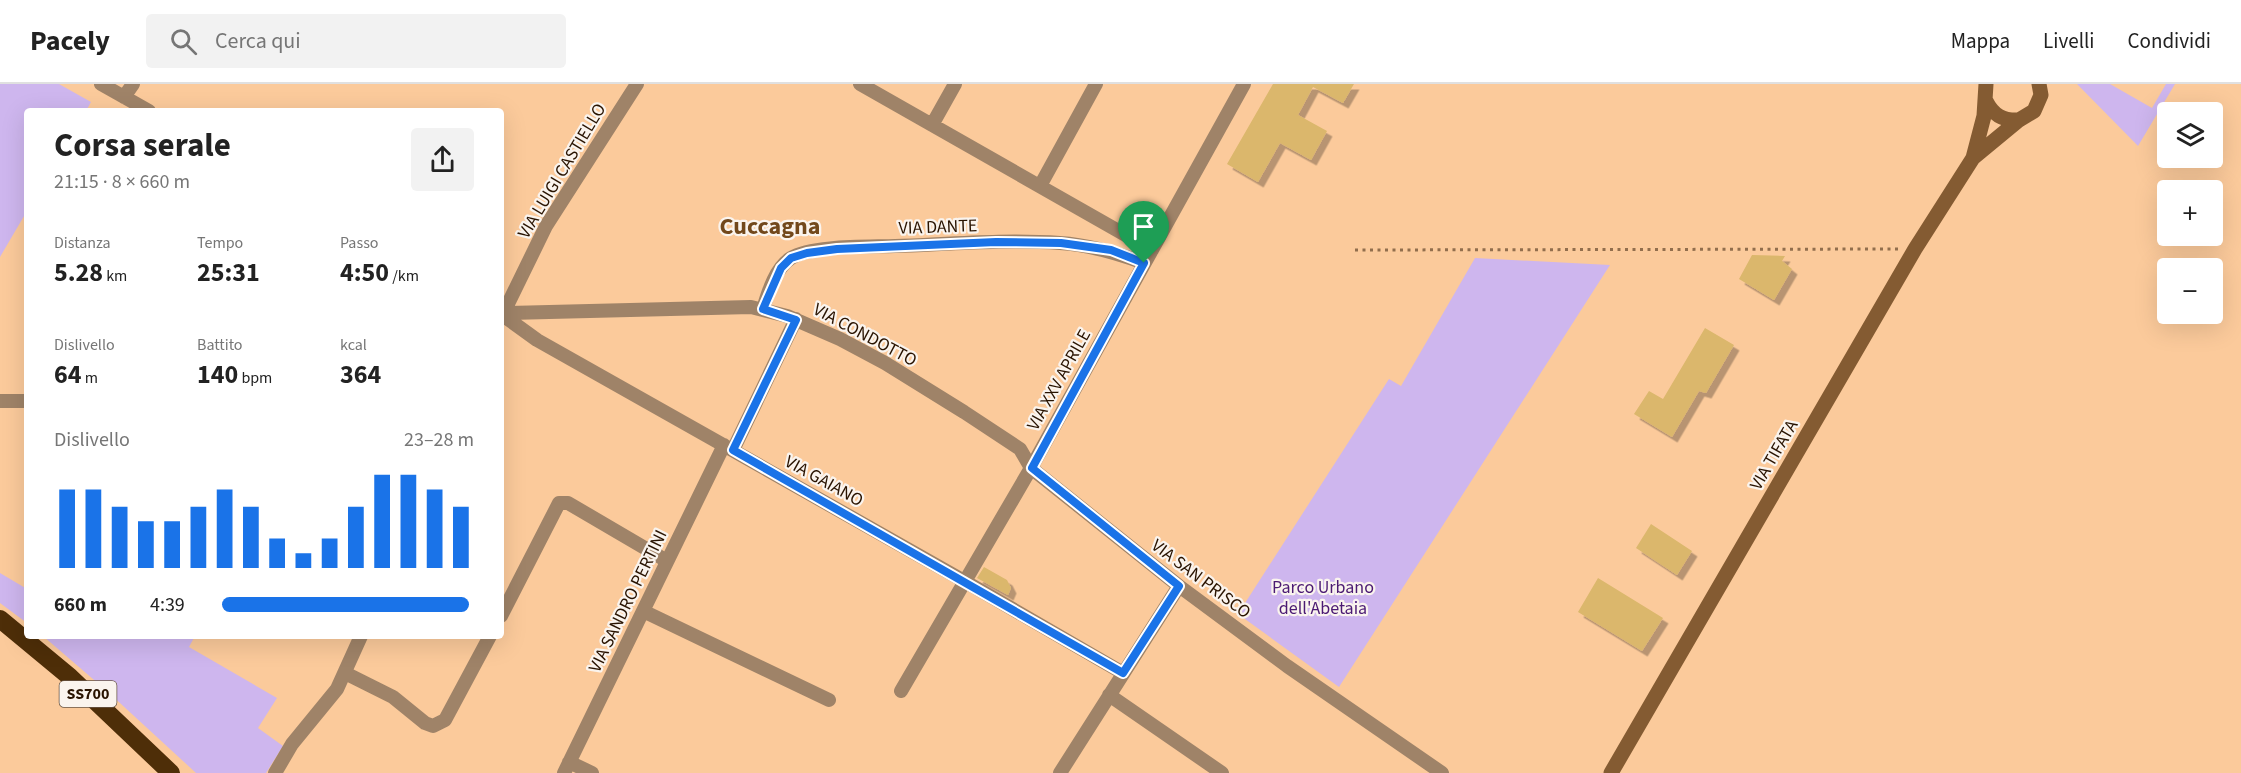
<!DOCTYPE html>
<html lang="it">
<head>
<meta charset="utf-8">
<style>
	body { margin:0; font-family:"Source Sans 3",sans-serif; background:#f2f2f2; color:#222; height:100vh; display:flex; flex-direction:column; font-size:22px; white-space:nowrap }
	* { box-sizing:border-box; margin:0 }
	p { font-size:20px; color:#767676 }
	.icon { flex:none; width:33px; height:33px; fill:none; stroke:currentColor; stroke-width:2; stroke-linecap:round; stroke-linejoin:round }
	.map { position:relative; flex:1; overflow:hidden }
	.drawer { position:absolute; left:24px; top:24px; width:480px; height:531px; display:flex; flex-direction:column; background:#fff; border-radius:6px; box-shadow:0 6px 24px #0002 }
	.drawer>* { flex:none }
	.buttons { position:absolute; left:2157px; top:18px; display:grid; gap:12px }
	.buttons a { display:grid; place-items:center; width:66px; height:66px; border-radius:6px; background:#fff; box-shadow:0 6px 24px #0002; font-size:30px }
	.pin { position:absolute; display:grid; place-items:center; width:51px; height:51px; color:#fff; margin:-62px -26px; border-radius:50% 50% 50% 0; rotate:-45deg; box-shadow:0 0 6px #0007 }
	.pin .icon { rotate:45deg }
	.round { display:grid; place-items:center; flex:none; width:63px; height:63px; border-radius:6px; background:#f2f2f2 }
	.headline { display:flex; align-items:center; justify-content:space-between; height:102px; padding:0 30px }
	h1 { font-size:33px; font-weight:700; line-height:45px }
	.figures { display:grid; grid-template-columns:repeat(3,1fr); gap:9px; height:102px; padding:6px 30px }
	.figures div { display:grid; align-content:center }
	.figures b { font-size:26px; font-weight:700 }
	.figures small { font-size:16px; font-weight:400 }
	.figures p { font-size:16px }
	.chart { height:168px; padding:12px 30px }
	.chart p { display:flex; justify-content:space-between }
	.chart svg { width:100%; height:108px; margin-top:6px; stroke:#1a73e8; stroke-width:6 }
	ul { padding:0 30px; list-style:none; font-size:20px }
	li { display:grid; grid-template-columns:96px 72px 1fr; align-items:center; height:45px }
	li i { height:15px; border-radius:8px; background:#1a73e8 }
	header { display:flex; align-items:center; gap:36px; box-sizing:border-box; height:84px; padding:0 30px; background:#fff; border-bottom:2px solid #e0e0e0 }
	header strong { font-size:28px }
	nav { display:flex; gap:33px; margin-inline-start:auto; font-size:21px }
	.search { width:420px; height:54px; background:#f2f2f2; display:flex; align-items:center; gap:15px; box-sizing:border-box; padding:0 21px; border-radius:6px; color:#767676; font-size:22px }
	.map>svg:first-child { display:block }
	.green { fill:#ceb6ee }
	.building { fill:#dbb76c; filter:url(#shadow) }
	.lines { fill:none; stroke-linecap:round; stroke-linejoin:round }
	.path { stroke:#916e4d; stroke-width:3; stroke-dasharray:3 4.5; stroke-linecap:butt }
	.street { stroke:#9f8368; stroke-width:14 }
	.secondary { stroke:#845b32; stroke-width:15 }
	.highway { stroke:#4e2e08; stroke-width:18 }
	.route-casing { stroke:#fff; stroke-width:12 }
	.route { stroke:#1a73e8; stroke-width:8 }
	.labels { text-anchor:middle; dominant-baseline:central; stroke-width:4.5; stroke-linejoin:round; paint-order:stroke }
	.shield { fill:#faf4ee; stroke:#685647; stroke-width:1.5 }
	.shield-label { font-size:16px; font-weight:bold; fill:#291300 }
	.street-label { font-size:18px; fill:#291300; stroke:#faf4ee }
	.park-label { font-size:18px; fill:#4b1a73; stroke:#faf4ee }
	.district-label { font-size:24px; font-weight:bold; fill:#72481b; stroke:#faf4ee }
</style>
</head>
<body>
<header>
<strong>Pacely</strong>
<div class="search"><svg class="icon" aria-label="search" viewBox="0 0 24 24"><circle cx="10" cy="10" r="6"/><path d="M15 15l6 6"/></svg>Cerca qui</div>
<nav><a>Mappa</a><a>Livelli</a><a>Condividi</a></nav>
</header>
<div class="map">
<svg width="2241" height="689" viewBox="0 0 2241 689">
	<defs>
		<filter id="shadow"><feDropShadow dx="5.5" dy="5.5" stdDeviation="0" flood-color="#0004"/></filter>
	</defs>
	<rect width="100%" height="100%" fill="#fbca9b"/>
	<path class="green" d="M0,0h59l32,18 -5,9h-59v100l-27,46z
		M2077,0h33l42,24 14,-24h9l-37,62z
		M1475,174l135,7 -271,422 -101,-73 151,-235 12,7z
		M0,489l27,16v34l-27,-20z
		M43,552h152l-6,11 88,51 -19,30 25,18 -17,27h-70l-88,-81z"/>
	<path class="building" d="M1273,0h81l-11,19 -30,-16 -15,28 29,16 -16,29 -31,-17 -22,39 -31,-18z
		M1752,171l33,1 -3,5 10,8 -18,31 -35,-21z
		M1705,244l29,17 -28,48 -7,-2 -27,46 -38,-23 15,-23 14,8z
		M1651,440l41,27 -15,24 -41,-27z
		M984,483l23,13 4,8 -3,7 -31,-17z
		M1598,494l65,40 -21,33 -64,-39z"/>
	<g class="lines">
		<path class="path" d="M1355,166l543,-1"/>
		<path class="street" d="M101,0l48,27
			M860,0l292,166
			M124,13l9,-13
			M932,41l23,-41
			M1040,102l56,-102
			M763,225c5,-16 12,-41 28,-51 21,-13 78,-11 104,-12 55,-2 111,-7 165,-3 30,2 57,10 84,20
			M505,226l41,-84 91,-142
			M509,229l242,-6 36,9 53,23 45,24 79,49 56,37 11,19 148,118 108,80 155,107
			M508,235l29,21 429,242 157,91
			M0,317h27
			M733,366l63,-131
			M643,527l186,89
			M501,532l58,-113h9l99,58
			M345,589l48,24 32,26 8,3 12,-6 45,-84
			M901,607l130,-223 213,-384
			M1109,611l113,78
			M569,678l23,11
			M275,689l17,-29 45,-55 24,-53
			M564,689l160,-328
			M1060,689l119,-187"/>
		<path class="secondary" d="M1986,17c7,14 17,20 33,19
			M1973,74l46,-38 15,-9 7,-16 -2,-11
			M1611,689l304,-524 58,-91 11,-42 2,-32"/>
		<path class="highway" d="M0,535l70,58 101,96"/>
	</g>
	<g class="lines">
		<defs>
			<path id="route" d="M996,158l65,1 50,7 33,13 -112,205 147,118 -56,87 -390,-223 63,-130 -33,-11 18,-41 10,-10 16,-5 30,-4z"/>
		</defs>
		<use href="#route" class="route-casing"/>
		<use href="#route" class="route"/>
	</g>
	<g class="labels">
		<rect class="shield" x="59.5" y="597" width="57" height="26" rx="4.5"/>
		<g class="shield-label">
			<text x="88" y="610">SS700</text>
		</g>
		<g class="street-label">
			<text transform="translate(562 87) rotate(-59)">VIA LUIGI CASTIELLO</text>
			<text transform="translate(938 143) rotate(-2)">VIA DANTE</text>
			<text transform="translate(865 251) rotate(28)">VIA CONDOTTO</text>
			<text transform="translate(1059 296) rotate(-61)">VIA XXV APRILE</text>
			<text transform="translate(1774 371) rotate(-60)">VIA TIFATA</text>
			<text transform="translate(824 397) rotate(29)">VIA GAIANO</text>
			<text transform="translate(1201 495) rotate(37)">VIA SAN PRISCO</text>
			<text transform="translate(628 517) rotate(-64)">VIA SANDRO PERTINI</text>
		</g>
		<g class="park-label">
			<text x="1323" y="503">Parco Urbano<tspan x="1323" dy="21">dell'Abetaia</tspan></text>
		</g>
		<g class="district-label">
			<text x="770" y="142">Cuccagna</text>
		</g>
	</g>
</svg>
<div class="buttons">
<a><svg class="icon" aria-label="layers" viewBox="0 0 24 24"><path d="M12 4l9 5-9 5-9-5zM3 14l9 5 9-5"/></svg></a>
<a>+</a>
<a>−</a>
</div>
<div class="pin" style="left:1144px;top:179px;background:#1e9e55"><svg class="icon" aria-label="arrive" viewBox="0 0 24 24"><path d="M6 21V4h12l-3 4 3 4H6"/></svg></div>
<section class="drawer">
<div class="headline"><div><h1>Corsa serale</h1><p>21:15 · 8 × 660 m</p></div><a class="round"><svg class="icon" aria-label="share" viewBox="0 0 24 24"><path d="M12 15V3M7 8l5-5 5 5M5 13v7h14v-7"/></svg></a></div>
<div class="figures">
<div><p>Distanza</p><b>5.28<small> km</small></b></div>
<div><p>Tempo</p><b>25:31</b></div>
<div><p>Passo</p><b>4:50<small> /km</small></b></div>
</div>
<div class="figures">
<div><p>Dislivello</p><b>64<small> m</small></b></div>
<div><p>Battito</p><b>140<small> bpm</small></b></div>
<div><p>kcal</p><b>364</b></div>
</div>
<div class="chart"><p><span>Dislivello</span>23–28 m</p>
<svg viewBox="0 0 160 44" preserveAspectRatio="none"><path d="M5 44V12M15 44V12M25 44V19M35 44V25M45 44V25M55 44V19M65 44V12M75 44V19M85 44V32M95 44V38M105 44V32M115 44V19M125 44V6M135 44V6M145 44V12M155 44V19"/></svg>
</div>
<ul>
<li><b>660 m</b>4:39<i style="width:98%"></i></li>
</ul>
</section>
</div>
</body>
</html>
